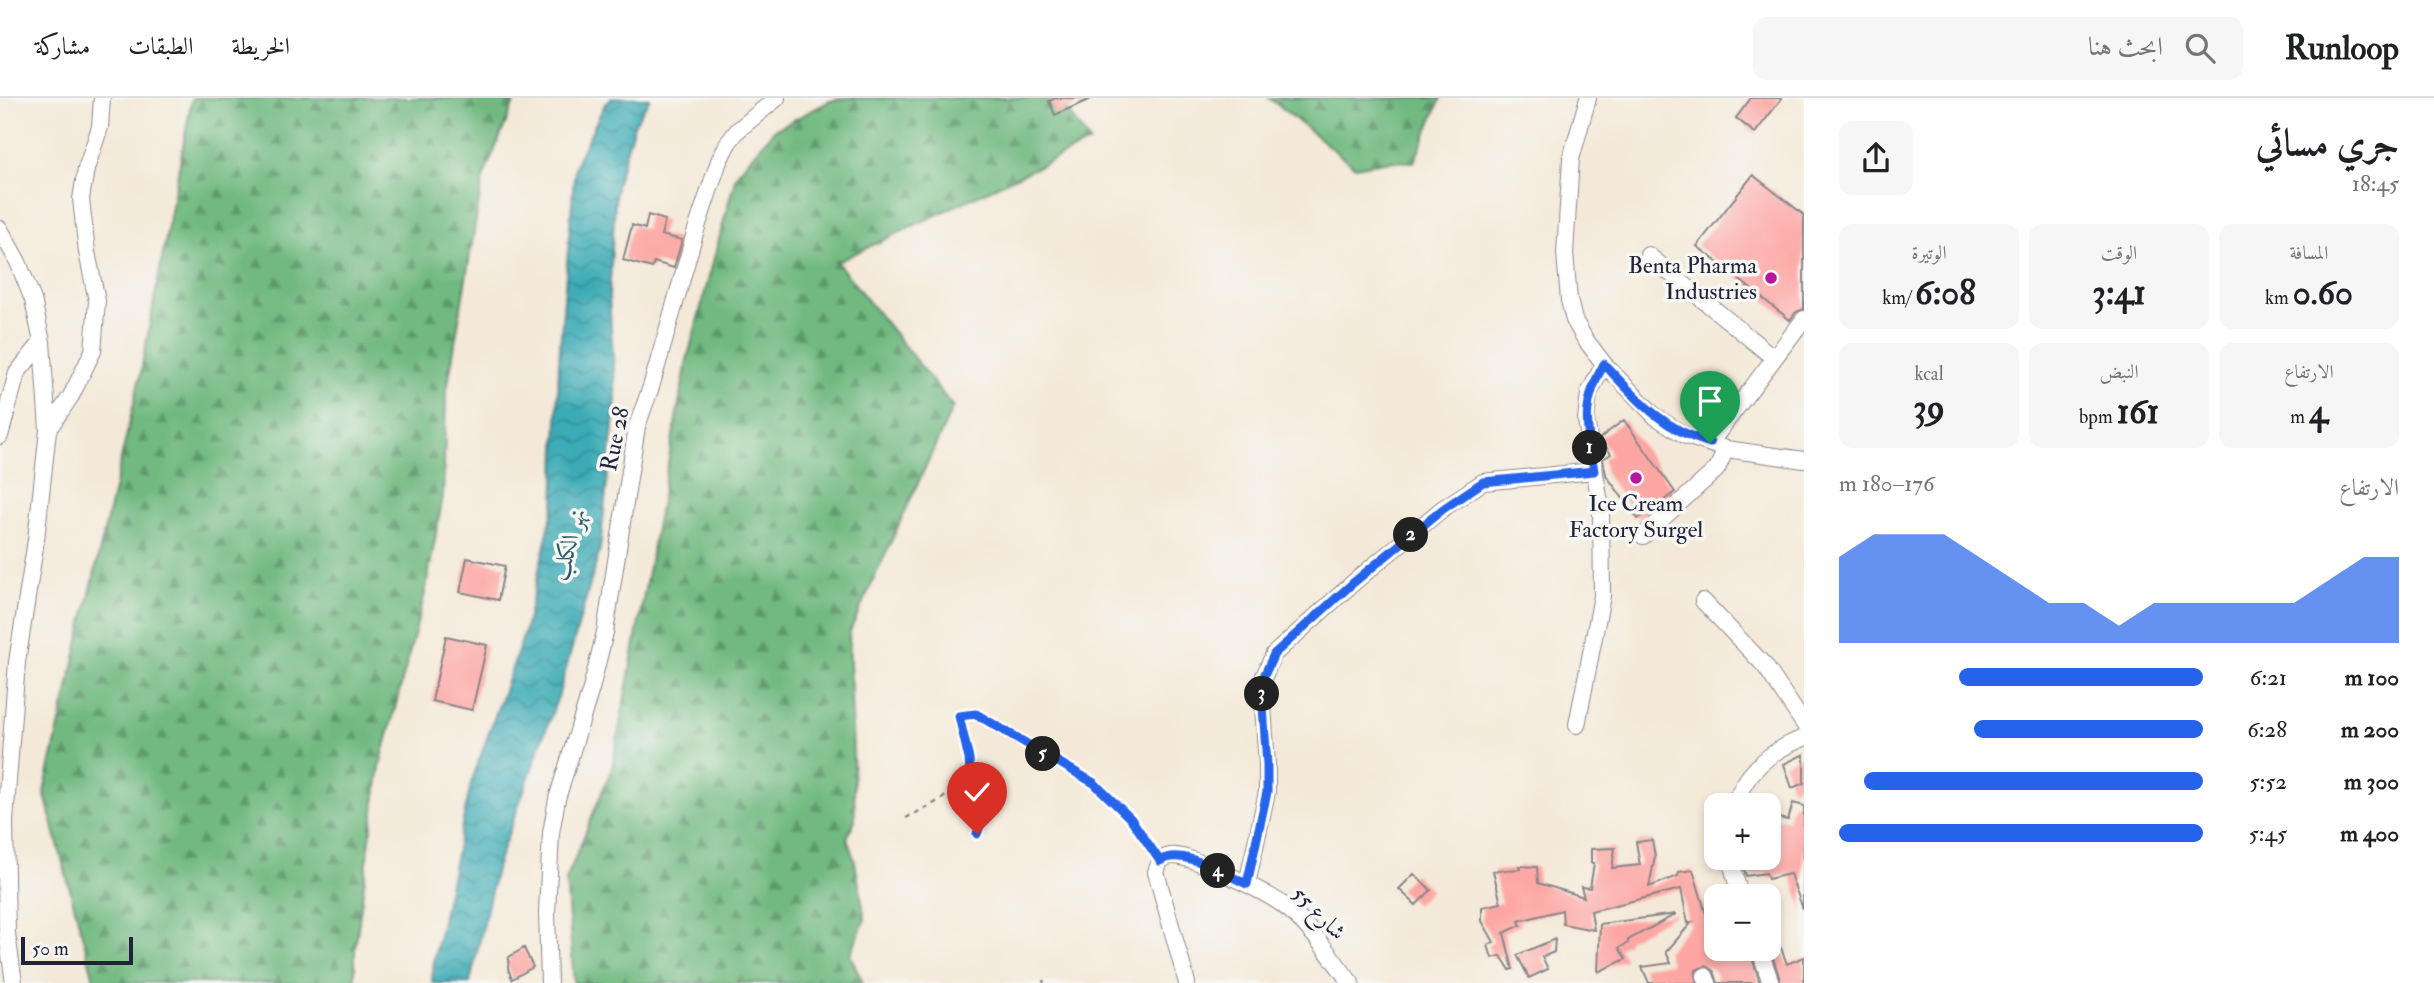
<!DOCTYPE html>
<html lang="ar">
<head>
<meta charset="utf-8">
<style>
	body { margin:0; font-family:"IM FELL Double Pica",Amiri,serif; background:#f6f6f6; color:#202124; direction:rtl; height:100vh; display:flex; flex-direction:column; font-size:26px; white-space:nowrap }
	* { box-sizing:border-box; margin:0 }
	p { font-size:23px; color:#757577 }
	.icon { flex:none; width:38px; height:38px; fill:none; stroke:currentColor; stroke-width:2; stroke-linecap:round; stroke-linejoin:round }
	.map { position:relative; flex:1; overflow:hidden; direction:ltr }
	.side { display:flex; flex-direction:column; background:#fff; width:630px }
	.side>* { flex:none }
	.tools { position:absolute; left:1704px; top:695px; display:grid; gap:14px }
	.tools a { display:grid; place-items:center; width:77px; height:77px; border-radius:14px; background:#fff; box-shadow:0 4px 10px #0003; font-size:35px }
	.scale { position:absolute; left:21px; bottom:18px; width:112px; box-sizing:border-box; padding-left:7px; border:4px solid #22223b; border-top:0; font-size:19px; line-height:24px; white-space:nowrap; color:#22223b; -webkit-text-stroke:5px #f6f6f2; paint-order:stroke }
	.pin { position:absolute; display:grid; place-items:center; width:60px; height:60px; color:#fff; margin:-72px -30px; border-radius:50% 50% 50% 0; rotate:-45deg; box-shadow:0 0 7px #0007 }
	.pin .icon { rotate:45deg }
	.km { position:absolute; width:35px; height:35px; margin:-18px; border-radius:50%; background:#222; color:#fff; font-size:19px; line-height:35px; text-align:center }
	.round { display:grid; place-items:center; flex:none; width:74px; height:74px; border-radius:14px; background:#f6f6f6 }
	.summary { display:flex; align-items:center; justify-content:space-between; height:119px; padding:0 35px }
	h1 { font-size:38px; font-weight:800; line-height:52px }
	.metrics { display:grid; grid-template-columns:repeat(3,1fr); gap:10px; height:119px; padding:7px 35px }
	.metrics div { display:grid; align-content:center; border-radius:14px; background:#f6f6f6; text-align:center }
	.metrics b { font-size:35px; font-weight:800 }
	.metrics small { font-size:19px; font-weight:400 }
	.metrics p { font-size:19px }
	.chart { height:196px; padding:14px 35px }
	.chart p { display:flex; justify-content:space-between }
	.chart svg { width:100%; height:126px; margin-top:7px; fill:#2563eb; opacity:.7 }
	ul { padding:0 35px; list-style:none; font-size:23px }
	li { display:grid; grid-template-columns:112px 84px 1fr; align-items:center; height:52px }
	li i { height:18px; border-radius:9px; background:#2563eb }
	header { display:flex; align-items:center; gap:42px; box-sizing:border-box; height:98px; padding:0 35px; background:#fff; border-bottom:2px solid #e0e0e0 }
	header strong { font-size:33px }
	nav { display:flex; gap:38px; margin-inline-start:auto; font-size:24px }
	.search { width:490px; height:63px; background:#f6f6f6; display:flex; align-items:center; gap:18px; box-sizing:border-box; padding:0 24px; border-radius:14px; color:#757577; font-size:26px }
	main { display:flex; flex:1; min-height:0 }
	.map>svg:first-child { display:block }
	.forest { fill:url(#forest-firs); stroke:#4a6e5e; stroke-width:2 }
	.water { fill:url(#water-waves); stroke:#2e6678; stroke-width:2 }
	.building { fill:#fda6a3 }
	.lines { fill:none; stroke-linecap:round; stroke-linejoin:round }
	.minor-casing { stroke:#8b868a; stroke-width:18 }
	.path { stroke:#8b868a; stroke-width:2.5; stroke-dasharray:5 5; stroke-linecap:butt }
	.minor { stroke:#fff; stroke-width:16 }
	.route-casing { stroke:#fff; stroke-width:14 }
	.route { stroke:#2563eb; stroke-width:9 }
	.poi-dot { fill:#b5179e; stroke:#f6f6f2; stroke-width:2.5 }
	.labels { text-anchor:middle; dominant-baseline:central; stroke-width:7; stroke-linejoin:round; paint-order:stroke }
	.poi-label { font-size:23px; fill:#22223b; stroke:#f6f6f2; text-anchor:end }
	.street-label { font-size:23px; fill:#22223b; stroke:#f6f6f2 }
	.water-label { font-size:24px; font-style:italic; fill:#2c596c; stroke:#f6f6f2 }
</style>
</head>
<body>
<header>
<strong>Runloop</strong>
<div class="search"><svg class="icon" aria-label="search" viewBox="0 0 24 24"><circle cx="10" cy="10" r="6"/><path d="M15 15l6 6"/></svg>ابحث هنا</div>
<nav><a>الخريطة</a><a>الطبقات</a><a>مشاركة</a></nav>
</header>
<main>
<section class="side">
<div class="summary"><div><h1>جري مسائي</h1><p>18:45</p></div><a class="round"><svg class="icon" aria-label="share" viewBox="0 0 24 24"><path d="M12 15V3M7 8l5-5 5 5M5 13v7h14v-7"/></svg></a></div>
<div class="metrics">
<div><p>المسافة</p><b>0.60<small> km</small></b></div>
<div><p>الوقت</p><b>3:41</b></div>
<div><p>الوتيرة</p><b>6:08<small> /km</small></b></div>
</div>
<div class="metrics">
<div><p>الارتفاع</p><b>4<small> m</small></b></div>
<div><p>النبض</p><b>161<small> bpm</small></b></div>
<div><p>kcal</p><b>39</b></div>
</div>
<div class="chart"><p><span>الارتفاع</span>176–180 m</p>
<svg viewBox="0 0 160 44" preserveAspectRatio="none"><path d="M0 44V14L10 6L20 6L30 6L40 14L50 22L60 30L70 30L80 38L90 30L100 30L110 30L120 30L130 30L140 22L150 14L160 14V44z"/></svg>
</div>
<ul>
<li><b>100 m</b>6:21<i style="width:67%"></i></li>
<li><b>200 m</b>6:28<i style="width:63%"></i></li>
<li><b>300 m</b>5:52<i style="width:93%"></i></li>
<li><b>400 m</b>5:45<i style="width:100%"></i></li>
</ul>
</section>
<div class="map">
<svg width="1804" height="885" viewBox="0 0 1804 885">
	<defs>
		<pattern id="forest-firs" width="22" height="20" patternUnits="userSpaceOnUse" patternTransform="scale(1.75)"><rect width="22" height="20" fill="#71b980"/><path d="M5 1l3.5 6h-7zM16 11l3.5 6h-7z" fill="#5c966a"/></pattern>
		<pattern id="water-waves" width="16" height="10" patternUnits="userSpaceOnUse" patternTransform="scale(1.75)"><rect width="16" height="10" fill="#3aabb5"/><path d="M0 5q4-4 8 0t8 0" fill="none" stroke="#308b94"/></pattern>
	</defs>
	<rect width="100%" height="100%" fill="#f6f6f2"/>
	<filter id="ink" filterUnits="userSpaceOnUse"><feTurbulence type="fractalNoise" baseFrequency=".0143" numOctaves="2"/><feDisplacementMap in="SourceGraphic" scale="14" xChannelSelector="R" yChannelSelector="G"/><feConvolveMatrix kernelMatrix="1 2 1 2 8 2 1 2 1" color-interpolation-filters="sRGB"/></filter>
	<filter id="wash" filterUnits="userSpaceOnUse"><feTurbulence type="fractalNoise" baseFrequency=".00686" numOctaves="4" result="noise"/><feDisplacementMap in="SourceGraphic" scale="28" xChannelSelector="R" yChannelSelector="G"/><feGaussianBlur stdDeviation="1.57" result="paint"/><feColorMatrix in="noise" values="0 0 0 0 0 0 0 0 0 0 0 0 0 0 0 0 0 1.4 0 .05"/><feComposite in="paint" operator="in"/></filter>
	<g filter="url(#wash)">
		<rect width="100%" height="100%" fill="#f4e9d8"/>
		<path class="forest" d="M192,0h324l-33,80 -37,218 -3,100 -18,97 -45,173 -25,183v34h-260l-51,-191 96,-415z
			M845,0h213l32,44 -253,120 116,145 -104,226 6,187 -8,18 8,24 10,57 -15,36 13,28h-289l-8,-103 46,-112 75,-408 49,-185 38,-45 56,-29z
			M1269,0h172l-27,64 -24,-1 -35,6z"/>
		<path class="water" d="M612,0h38l-16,27 -18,61 -7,111 7,102 -16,150 -41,145 -62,171 -27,118h-38l2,-25 37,-175 53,-149 30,-128 5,-147 16,-194 30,-61z"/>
		<g id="blocks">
			<path class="building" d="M1056,0h37l-38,17 -6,-14z
				M1751,0h31l-27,35 -19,-15z
				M1753,77l51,40v94l-8,3 -6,8 -93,-74z
				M648,117l17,5 -4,15 21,5 -8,28 -20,-6 -2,6 -29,-8 9,-35 13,4z
				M1624,322l51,72 -37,27 -32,-44 -3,-16 8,-5 -11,-16z
				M467,460l38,8 -7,34 -38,-8z
				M446,538l41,9 -15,65 -40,-9z
				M1804,656v29l-12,5 -8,-24z
				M1793,705l11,3 -1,103 -13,-35 -22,5 -2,-6 -20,3 -5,-18h28v-42l19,4z
				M1652,742l3,16 -6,31 29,-11 1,-4 14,-2 23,78h33l11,35h-42l-4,-12 -8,-5 -10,4 -1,5 2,8h-48l-7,-16 29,-4 -5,-11 26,-30 -4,1 -7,-34 -90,22 3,19 -31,-6 -1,-14 -43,11 2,4 -17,8 9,36 -3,1 -9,-14 -9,2 -4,-13 6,-3 -12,-21v-14l19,-4 -8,-32 27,-2 -1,-3 18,1 1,16 46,14 -3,-10 9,1 4,-25h-3v-14l24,-1 -3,20 28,-3 -4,-23z
				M1414,776l17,16 -15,15 -17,-16z
				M1676,816l-48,26v3l-9,5 7,11 -28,13 2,-48z
				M1555,841l-1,13 -12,5 6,12 -19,9 -12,-23z
				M524,850l9,19 -21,12 -4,-11 1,-11z
				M1770,850h11l6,16 17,-7v26h-23z"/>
		</g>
	</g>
	<g filter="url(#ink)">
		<use href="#blocks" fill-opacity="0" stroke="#8b868a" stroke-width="2"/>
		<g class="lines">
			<defs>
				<path id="minor" d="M1588,0l-17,61 -6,94 4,47 5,20 11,19 19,25 52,53 30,19 40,13 78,11
					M0,131l18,33 15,38 9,42 6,88 -12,110 -19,122 -12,159 2,113 7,49
					M1648,157l126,103
					M48,332l23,-34 22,-45 4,-50 -10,-49 -6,-53 5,-30 14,-42 2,-29
					M0,338l17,-63 25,-31
					M1710,345l94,-124
					M1643,438l74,-67 9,-20
					M1703,503l62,65 39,58
					M1577,627l25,-129 -1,-87 -15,-89 3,-27 15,-29
					M1734,707c12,-33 37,-55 70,-67
					M1730,760l10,38
					M1247,786l20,-92v-27l-5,-73 2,-16 10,-22 79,-71 89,-74 41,-27 111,-11
					M1759,850l12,35
					M1705,878l3,7
					M549,885l-2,-71 4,-79 6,-34 34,-110 14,-57 32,-206 14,-39 44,-154 24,-72 9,-18 10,-13 39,-32
					M1187,885l-31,-111 4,-11c5,-4 9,-6 15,-5 20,1 91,36 108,49 28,21 47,51 68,78"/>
			</defs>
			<use href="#minor" class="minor-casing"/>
			<path class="path" d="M906,720l36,-19 28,-26
				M977,736l4,-11 -1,-22 -10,-28 -1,-14 -10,-43 17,-2 118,69 37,36 22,30
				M1043,882l1,3"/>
			<use href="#minor" class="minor"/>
		</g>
	</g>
	<g class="lines" filter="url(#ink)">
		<defs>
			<path id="route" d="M977,736l4,-12 -1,-21 -10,-28 -1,-14 -10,-43 17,-2 118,69 37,36 29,42c21,-15 66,14 87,23l20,-92v-27l-5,-73 2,-16 10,-22 79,-71 90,-74 40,-27 111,-11c-7,-45 -14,-65 10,-107 33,35 58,65 106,79"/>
		</defs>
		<use href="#route" class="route-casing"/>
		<use href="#route" class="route"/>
	</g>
	<g class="poi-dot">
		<circle cx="1771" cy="180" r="7"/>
		<circle cx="1636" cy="380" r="7"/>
	</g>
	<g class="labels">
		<g class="poi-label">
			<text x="1757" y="167">Benta Pharma<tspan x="1757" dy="26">Industries</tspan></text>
			<text x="1636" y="405" text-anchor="middle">Ice Cream<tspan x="1636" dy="26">Factory Surgel</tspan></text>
		</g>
		<g class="street-label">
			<text transform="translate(615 341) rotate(-78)">Rue 28</text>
			<text transform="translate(1319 815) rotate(45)">شارع 55</text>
		</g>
		<g class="water-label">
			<text transform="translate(569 446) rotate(-75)">نهر الكلب</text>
		</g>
	</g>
</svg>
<div class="tools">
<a>+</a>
<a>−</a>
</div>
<div class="scale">50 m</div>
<div class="pin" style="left:1710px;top:345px;background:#1e9e55"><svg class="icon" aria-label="arrive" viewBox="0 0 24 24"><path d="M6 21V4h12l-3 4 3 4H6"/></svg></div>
<div class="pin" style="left:977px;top:736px;background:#d93025"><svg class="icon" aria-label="check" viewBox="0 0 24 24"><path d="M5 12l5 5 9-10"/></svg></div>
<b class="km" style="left:1590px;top:350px">1</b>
<b class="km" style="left:1411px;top:437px">2</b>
<b class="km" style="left:1262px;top:596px">3</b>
<b class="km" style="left:1218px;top:773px">4</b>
<b class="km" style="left:1043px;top:656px">5</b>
</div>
</main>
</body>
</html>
